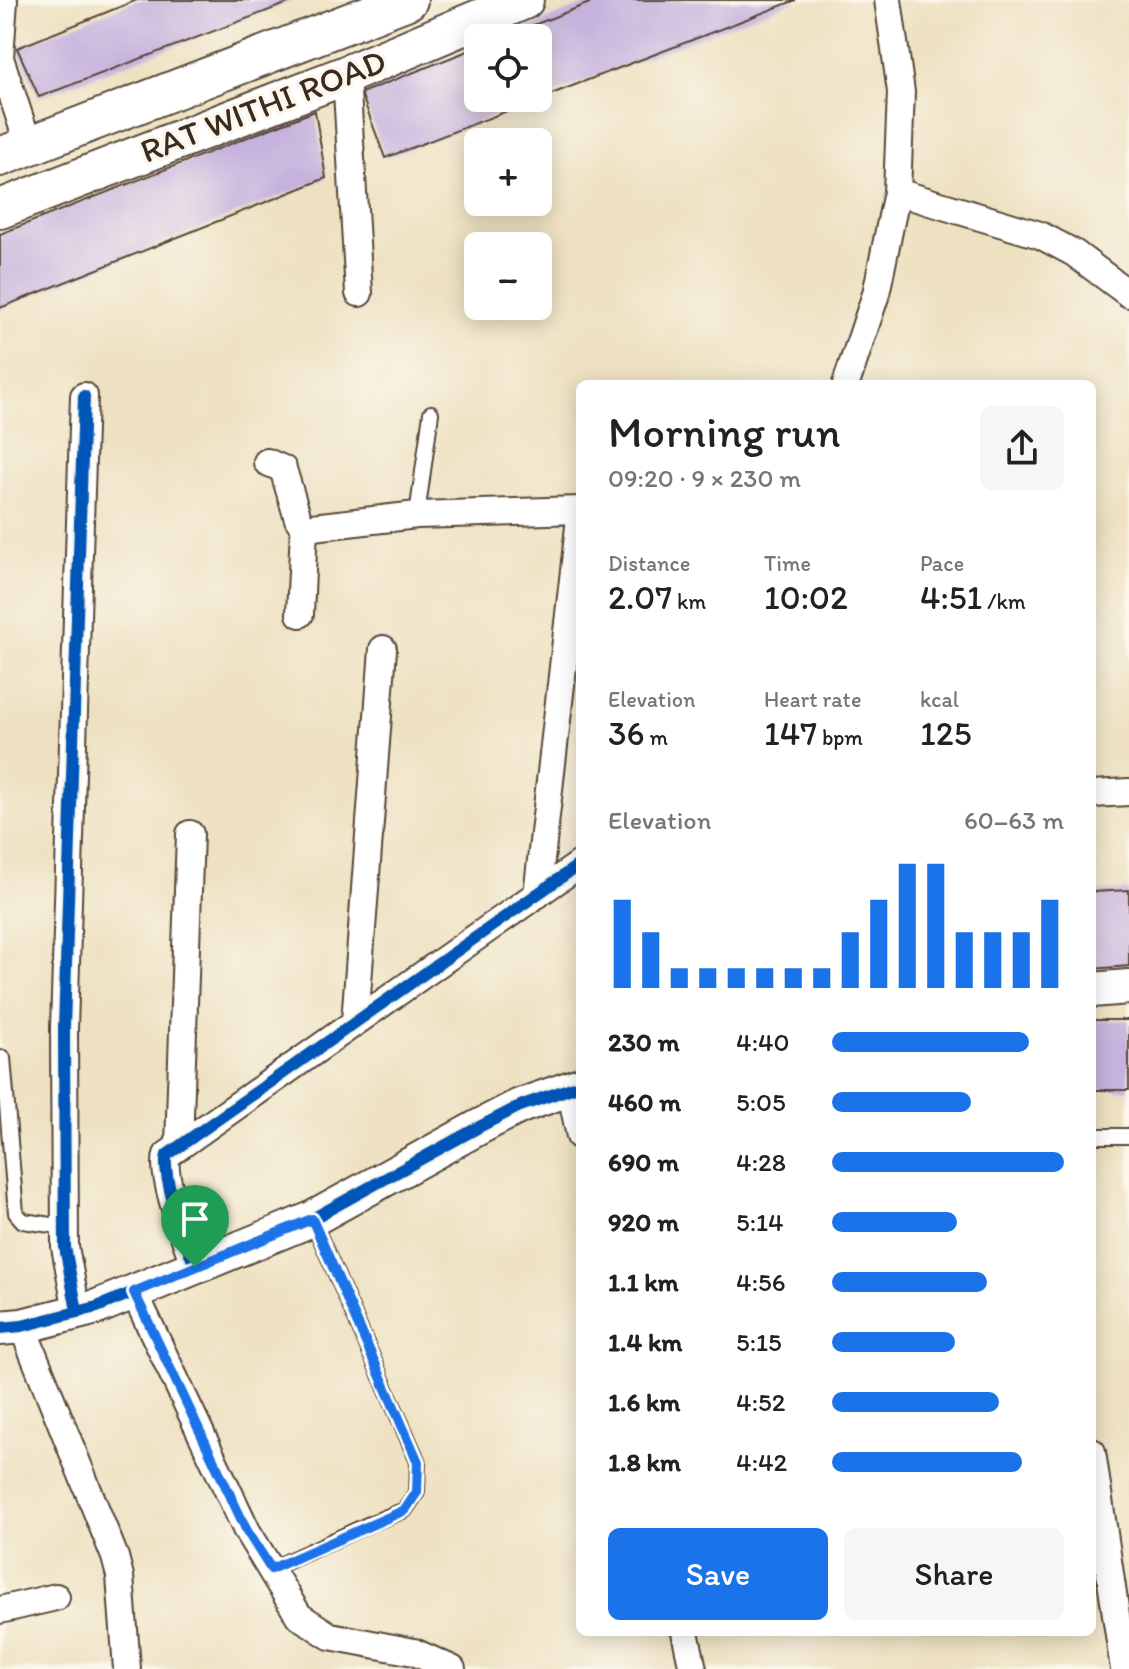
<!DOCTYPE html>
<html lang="en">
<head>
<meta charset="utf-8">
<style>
	body { margin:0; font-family:Itim,sans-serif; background:#f6f6f6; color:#222; height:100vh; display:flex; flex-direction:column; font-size:30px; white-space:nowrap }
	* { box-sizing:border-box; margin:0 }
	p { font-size:26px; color:#767676 }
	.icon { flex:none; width:44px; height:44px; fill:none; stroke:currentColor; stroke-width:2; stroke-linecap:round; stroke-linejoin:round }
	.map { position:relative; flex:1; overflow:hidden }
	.sheet { position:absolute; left:576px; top:380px; width:520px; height:1256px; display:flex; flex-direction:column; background:#fff; border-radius:12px; box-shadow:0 4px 20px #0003 }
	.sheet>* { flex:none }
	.controls { position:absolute; left:464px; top:24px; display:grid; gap:16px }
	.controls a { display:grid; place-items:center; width:88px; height:88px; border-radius:12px; background:#fff; box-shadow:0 4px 20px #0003; font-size:40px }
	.pin { position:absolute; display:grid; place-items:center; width:68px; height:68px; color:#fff; margin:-82px -34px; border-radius:50% 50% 50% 0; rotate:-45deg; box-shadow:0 0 8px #0007 }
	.pin .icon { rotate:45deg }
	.round { display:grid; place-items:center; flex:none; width:84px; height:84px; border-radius:12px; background:#f6f6f6 }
	.headline { display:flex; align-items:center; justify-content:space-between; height:136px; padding:0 32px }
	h1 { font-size:44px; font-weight:600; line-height:60px }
	.stats { display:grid; grid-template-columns:repeat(3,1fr); gap:12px; height:136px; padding:8px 32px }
	.stats div { display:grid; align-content:center }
	.stats b { font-size:34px; font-weight:600 }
	.stats small { font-size:22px; font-weight:400 }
	.stats p { font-size:22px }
	.chart { height:224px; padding:16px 32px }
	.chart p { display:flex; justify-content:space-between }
	.chart svg { width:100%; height:144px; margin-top:8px; stroke:#1a73e8; stroke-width:6 }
	.cta { display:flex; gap:16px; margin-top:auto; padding:16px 32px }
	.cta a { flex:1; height:92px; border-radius:12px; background:#1a73e8; color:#fff; font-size:32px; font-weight:600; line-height:92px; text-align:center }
	.cta a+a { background:#f6f6f6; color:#222 }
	ul { padding:0 32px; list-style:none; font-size:26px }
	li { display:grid; grid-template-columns:128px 96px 1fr; align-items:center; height:60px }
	li i { height:20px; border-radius:10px; background:#1a73e8 }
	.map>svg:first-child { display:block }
	.building { fill:#c6b3dd }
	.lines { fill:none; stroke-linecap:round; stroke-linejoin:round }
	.service-casing { stroke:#564536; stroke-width:18 }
	.minor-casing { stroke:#564536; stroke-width:30 }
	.tertiary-casing { stroke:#564536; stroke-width:38 }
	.secondary-casing { stroke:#564536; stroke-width:42 }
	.service { stroke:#fff; stroke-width:14 }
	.minor { stroke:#fff; stroke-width:26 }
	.tertiary { stroke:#fff; stroke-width:34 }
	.secondary { stroke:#fff; stroke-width:38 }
	.cycleway-casing { stroke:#fbf7ec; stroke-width:17 }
	.cycleway { stroke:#0057b8; stroke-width:12 }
	.route-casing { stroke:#fff; stroke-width:16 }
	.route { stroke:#1a73e8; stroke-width:10 }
	.labels { text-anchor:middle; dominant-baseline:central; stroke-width:7; stroke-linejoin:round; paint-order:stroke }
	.street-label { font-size:34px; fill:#3b2a1e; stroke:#fbf7ec }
</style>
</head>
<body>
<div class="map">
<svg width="1129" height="1669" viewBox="0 0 1129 1669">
	<rect width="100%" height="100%" fill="#fbf7ec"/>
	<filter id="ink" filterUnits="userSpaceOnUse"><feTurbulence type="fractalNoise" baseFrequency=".0125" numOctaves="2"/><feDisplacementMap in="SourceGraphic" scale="16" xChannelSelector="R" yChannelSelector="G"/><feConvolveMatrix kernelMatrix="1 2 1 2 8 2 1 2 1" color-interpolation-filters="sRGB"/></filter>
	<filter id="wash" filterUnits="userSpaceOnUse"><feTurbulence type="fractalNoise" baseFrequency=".006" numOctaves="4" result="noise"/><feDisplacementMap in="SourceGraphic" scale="32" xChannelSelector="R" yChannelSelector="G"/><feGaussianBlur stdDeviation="1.8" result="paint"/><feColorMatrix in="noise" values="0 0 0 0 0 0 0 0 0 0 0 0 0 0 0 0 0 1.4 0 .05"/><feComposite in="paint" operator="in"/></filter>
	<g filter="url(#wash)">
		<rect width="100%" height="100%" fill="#eee1c1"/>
		<g id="blocks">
			<path class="building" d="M137,0h159l-257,97 -22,-49z
				M597,0h199l-411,158 -24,-65 117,-46v51h60v-60h-37z
				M315,111l11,67 -326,130v-74z
				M1129,890v76l-37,3v-77z
				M1092,1020h37v70h-37z"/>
		</g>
	</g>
	<g filter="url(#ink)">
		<use href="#blocks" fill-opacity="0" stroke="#564536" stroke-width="2"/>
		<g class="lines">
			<defs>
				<path id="service" d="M417,515l14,-102
					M3,1058l13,155 7,8 42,6
					M1092,1136h37
					M271,1569l103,-47 31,-12 12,-18 1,-30 -106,-243"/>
				<path id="minor" d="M4,0l-4,58 29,88
					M346,75l13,218
					M897,192l143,43 34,18 55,41
					M846,384l30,-90 21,-102 4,-100 -13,-92
					M267,462l16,7 15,50 6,9 113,-13 163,-5
					M300,614l4,-86
					M1092,794l37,-2
					M537,895l43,-377
					M355,1022l28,-373
					M570,1088l10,48
					M179,1145l11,-311
					M195,1267c-8,-23 -35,-92 -28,-112l413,-291
					M134,1292l113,239 52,85 31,20 84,16 38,17
					M77,1311l-12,-64 -1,-219 20,-632
					M22,1326l93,231 5,19 7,93
					M1092,1452l32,217
					M0,1610l56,-13
					M685,1632l8,37"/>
				<path id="tertiary" d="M1092,990l37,-3
					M0,1328l22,-2 75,-19 215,-88 167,-92 41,-21 60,-21"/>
				<path id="secondary" d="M0,157l408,-157
					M0,209l346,-134 178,-75"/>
			</defs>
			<use href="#service" class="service-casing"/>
			<use href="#minor" class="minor-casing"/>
			<use href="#tertiary" class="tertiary-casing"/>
			<use href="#secondary" class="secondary-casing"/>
			<use href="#service" class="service"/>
			<use href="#minor" class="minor"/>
			<use href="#tertiary" class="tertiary"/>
			<use href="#secondary" class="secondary"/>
			<defs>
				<path id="cycleway" d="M195,1267c-8,-23 -35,-92 -28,-112l413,-291
					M77,1311l-12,-64 -1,-219 20,-632
					M0,1328l22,-2 75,-19 215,-88 167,-92 41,-21 60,-21"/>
			</defs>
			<use href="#cycleway" class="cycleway-casing"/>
			<use href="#cycleway" class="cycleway"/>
		</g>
	</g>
	<g class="lines" filter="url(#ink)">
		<defs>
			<path id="route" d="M312,1219l106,243 -1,30 -12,18 -134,59 -24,-38 -113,-239z"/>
		</defs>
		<use href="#route" class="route-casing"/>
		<use href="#route" class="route"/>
	</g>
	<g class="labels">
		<g class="street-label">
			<text transform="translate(263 106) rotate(-21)">RAT WITHI ROAD</text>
		</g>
	</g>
</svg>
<div class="controls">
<a><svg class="icon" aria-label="locate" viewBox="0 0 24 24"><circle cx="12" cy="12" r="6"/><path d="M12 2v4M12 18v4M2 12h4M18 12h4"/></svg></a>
<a>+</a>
<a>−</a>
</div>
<div class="pin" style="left:195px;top:1267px;background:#1e9e55"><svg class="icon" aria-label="arrive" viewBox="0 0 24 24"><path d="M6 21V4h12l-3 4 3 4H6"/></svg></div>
<section class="sheet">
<div class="headline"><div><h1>Morning run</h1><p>09:20 · 9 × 230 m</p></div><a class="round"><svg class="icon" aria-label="share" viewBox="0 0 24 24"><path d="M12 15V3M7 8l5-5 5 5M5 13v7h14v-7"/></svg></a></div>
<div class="stats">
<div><p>Distance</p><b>2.07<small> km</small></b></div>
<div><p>Time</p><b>10:02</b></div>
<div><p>Pace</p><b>4:51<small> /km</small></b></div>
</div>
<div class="stats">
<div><p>Elevation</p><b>36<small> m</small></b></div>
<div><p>Heart rate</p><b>147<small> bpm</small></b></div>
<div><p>kcal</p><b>125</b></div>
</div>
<div class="chart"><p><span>Elevation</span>60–63 m</p>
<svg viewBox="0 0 160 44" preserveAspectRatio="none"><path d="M5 44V17M15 44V27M25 44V38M35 44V38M45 44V38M55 44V38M65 44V38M75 44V38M85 44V27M95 44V17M105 44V6M115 44V6M125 44V27M135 44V27M145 44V27M155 44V17"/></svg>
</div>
<ul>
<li><b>230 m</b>4:40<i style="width:85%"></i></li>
<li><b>460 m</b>5:05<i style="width:60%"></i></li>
<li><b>690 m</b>4:28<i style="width:100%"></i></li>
<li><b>920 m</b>5:14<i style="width:54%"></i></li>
<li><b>1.1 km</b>4:56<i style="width:67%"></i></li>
<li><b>1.4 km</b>5:15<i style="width:53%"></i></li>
<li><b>1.6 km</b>4:52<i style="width:72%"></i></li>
<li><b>1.8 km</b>4:42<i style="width:82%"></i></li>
</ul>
<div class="cta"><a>Save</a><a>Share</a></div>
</section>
</div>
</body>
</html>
